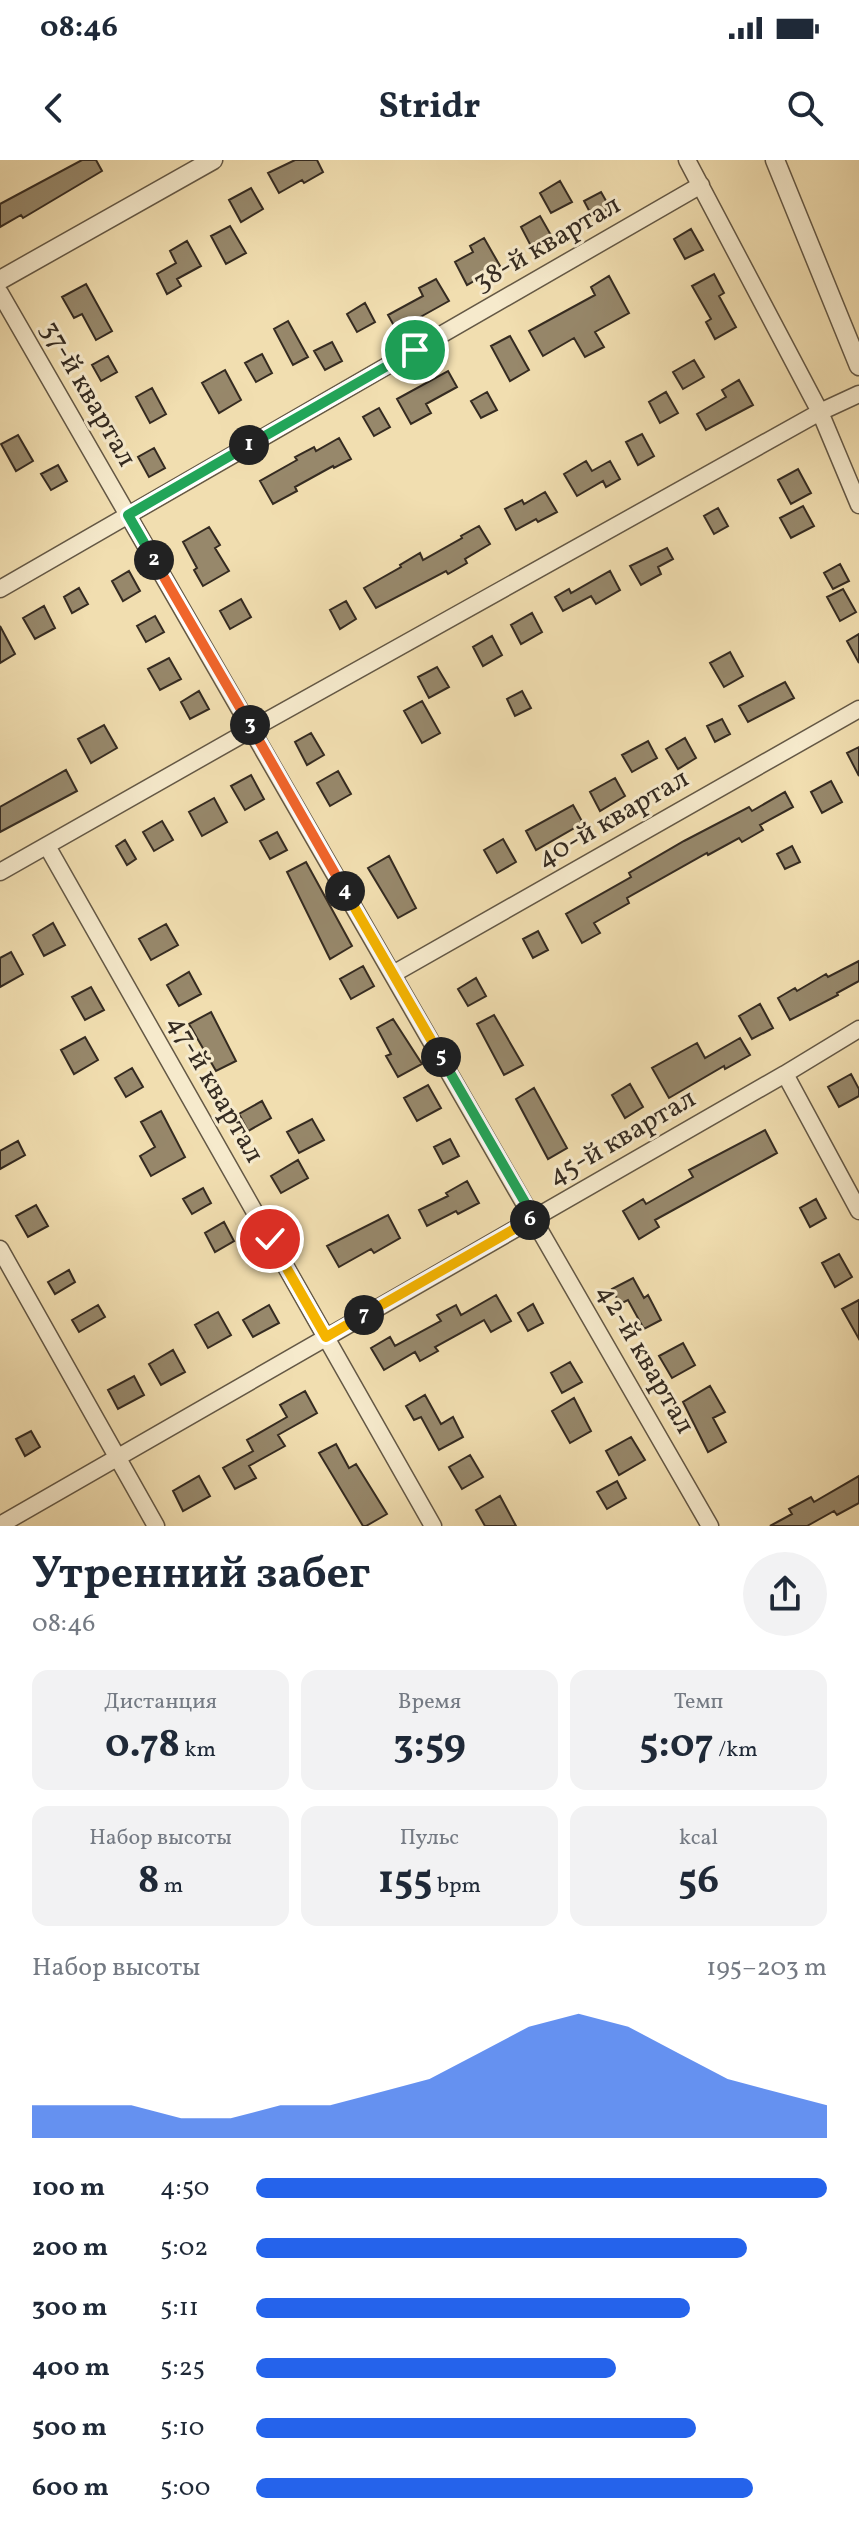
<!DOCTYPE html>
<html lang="ru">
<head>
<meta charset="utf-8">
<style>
	body { margin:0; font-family:Vollkorn,serif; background:#f2f2f3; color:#1f2937; height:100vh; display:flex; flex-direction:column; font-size:30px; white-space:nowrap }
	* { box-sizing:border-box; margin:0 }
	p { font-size:26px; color:#747a83 }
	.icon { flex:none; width:44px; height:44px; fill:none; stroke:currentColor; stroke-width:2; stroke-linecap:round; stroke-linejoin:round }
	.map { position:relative; height:1366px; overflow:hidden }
	.details { display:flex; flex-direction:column; background:#fff; flex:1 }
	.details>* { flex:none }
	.pin { position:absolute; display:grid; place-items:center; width:68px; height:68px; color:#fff; margin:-34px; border:4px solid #fff; border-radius:50%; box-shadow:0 2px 8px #0007 }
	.km { position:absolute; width:40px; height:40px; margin:-20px; border-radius:50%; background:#222; color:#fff; font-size:22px; line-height:40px; text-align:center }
	.round { display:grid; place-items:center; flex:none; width:84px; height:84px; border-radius:42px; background:#f2f2f3 }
	.headline { display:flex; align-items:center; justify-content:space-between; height:136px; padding:0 32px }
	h1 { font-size:44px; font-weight:700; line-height:60px }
	.stats { display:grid; grid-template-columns:repeat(3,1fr); gap:12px; height:136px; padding:8px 32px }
	.stats div { display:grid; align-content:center; border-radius:16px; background:#f2f2f3; text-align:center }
	.stats b { font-size:40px; font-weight:700 }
	.stats small { font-size:22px; font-weight:400 }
	.stats p { font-size:22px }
	.chart { height:224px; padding:16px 32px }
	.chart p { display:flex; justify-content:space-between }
	.chart svg { width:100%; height:144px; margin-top:8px; fill:#2563eb; opacity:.7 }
	ul { padding:0 32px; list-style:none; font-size:26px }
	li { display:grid; grid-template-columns:128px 96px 1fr; align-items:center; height:60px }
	li i { height:20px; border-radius:10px; background:#2563eb }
	.status { display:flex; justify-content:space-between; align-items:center; height:56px; padding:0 40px; background:#fff; direction:ltr }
	.status svg { height:22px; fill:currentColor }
	header { display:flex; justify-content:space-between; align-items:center; height:104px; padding:0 32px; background:#fff; font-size:36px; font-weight:700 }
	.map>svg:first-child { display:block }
	.building { fill:#97886b; stroke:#352b21; stroke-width:2 }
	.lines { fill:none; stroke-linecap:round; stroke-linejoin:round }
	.minor-casing { stroke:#645845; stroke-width:19 }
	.tertiary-casing { stroke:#645845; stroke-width:21 }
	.minor { stroke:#f6eacc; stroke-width:16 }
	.tertiary { stroke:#f6eacc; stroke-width:18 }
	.split-1-casing { stroke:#fff; stroke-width:16 }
	.split-2-casing { stroke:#fff; stroke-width:16 }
	.split-3-casing { stroke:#fff; stroke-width:16 }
	.split-4-casing { stroke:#fff; stroke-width:16 }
	.split-5-casing { stroke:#fff; stroke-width:16 }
	.split-6-casing { stroke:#fff; stroke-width:16 }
	.split-7-casing { stroke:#fff; stroke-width:16 }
	.split-8-casing { stroke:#fff; stroke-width:16 }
	.split-1 { stroke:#22a559; stroke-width:10 }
	.split-2 { stroke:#22a559; stroke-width:10 }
	.split-3 { stroke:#f0652b; stroke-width:10 }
	.split-4 { stroke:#f0652b; stroke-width:10 }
	.split-5 { stroke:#f5b400; stroke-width:10 }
	.split-6 { stroke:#22a559; stroke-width:10 }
	.split-7 { stroke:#f5b400; stroke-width:10 }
	.split-8 { stroke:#f5b400; stroke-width:10 }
	.labels { text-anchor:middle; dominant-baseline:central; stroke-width:6; stroke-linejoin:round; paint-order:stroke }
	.street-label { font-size:28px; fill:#352b21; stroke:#f6eacc }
</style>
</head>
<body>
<div class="status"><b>08:46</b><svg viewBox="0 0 49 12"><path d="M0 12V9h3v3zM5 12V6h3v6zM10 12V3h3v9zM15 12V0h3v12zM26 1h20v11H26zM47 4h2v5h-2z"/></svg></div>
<header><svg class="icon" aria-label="back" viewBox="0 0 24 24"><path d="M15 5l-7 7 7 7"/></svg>Stridr<svg class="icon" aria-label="search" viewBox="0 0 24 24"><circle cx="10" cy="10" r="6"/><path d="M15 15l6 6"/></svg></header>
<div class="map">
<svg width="859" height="1366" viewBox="0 0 859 1366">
	<rect width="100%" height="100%" fill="#f1deb0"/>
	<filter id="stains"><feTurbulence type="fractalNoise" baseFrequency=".0025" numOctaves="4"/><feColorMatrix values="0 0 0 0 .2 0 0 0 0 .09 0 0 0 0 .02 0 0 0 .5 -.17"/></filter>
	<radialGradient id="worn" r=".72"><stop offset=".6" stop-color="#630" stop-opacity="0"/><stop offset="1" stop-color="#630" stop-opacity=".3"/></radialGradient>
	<path class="building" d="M82,0h14l6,11 -79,47 -2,-3 -21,12v-23z
		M295,0h22l6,12 -19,11 -2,-3 -23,13 -11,-20z
		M560,21l12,21 -21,11 -11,-20z
		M251,28l12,21 -22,13 -12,-22z
		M601,32l9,16 -17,10 -9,-17z
		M540,56l12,21 -20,11 -11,-21z
		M230,66l16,27 -20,11 -15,-28z
		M691,69l12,21 -18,9 -11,-20z
		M484,78l16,28 -33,19 -12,-23 18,-10 -3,-6z
		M187,81l14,25 -24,13 4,7 -14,8 -10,-20 19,-11 -6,-12z
		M714,114l10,19 -5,3 17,31 -21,12 -9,-17 5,-3 -19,-33z
		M609,116l20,37 -34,19 9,15 -19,10 -11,-19 -31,18 -14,-25 66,-36 -4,-8z
		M436,119l13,22 -34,19 2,3 -19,10 -10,-18 35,-19 -4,-8z
		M86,124l26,47 -16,9 -14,-26 -8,4 -12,-21z
		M365,143l10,19 -18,10 -10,-18z
		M288,161l20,36 -15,8 -19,-36z
		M510,176l19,34 -19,11 -19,-35z
		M332,182l10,19 -17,9 -11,-19z
		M262,194l10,19 -16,9 -11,-19z
		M108,196l9,16 -16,9 -9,-16z
		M694,200l10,17 -21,12 -10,-17z
		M225,210l16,30 -22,13 -17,-30z
		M448,211l9,16 -31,17 5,9 -20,11 -14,-25z
		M739,220l14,25 -47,25 -9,-16 29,-17 -4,-7z
		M152,228l14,26 -16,9 -14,-26z
		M487,232l10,18 -16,8 -10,-17z
		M666,232l12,21 -18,10 -11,-21z
		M379,248l11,19 -16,9 -11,-19z
		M642,274l12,22 -16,9 -12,-23z
		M18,275l15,26 -17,10 -15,-27z
		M339,278l12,21 -17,9 -1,-2 -38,21 2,4 -24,13 -13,-23 37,-21 -2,-3 19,-10 2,4z
		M154,288l11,20 -16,9 -11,-20z
		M586,301l6,10 18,-10 10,18 -14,8 -3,-6 -26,15 -13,-22z
		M58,305l9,16 -16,9 -10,-16z
		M798,309l13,24 -20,11 -13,-24z
		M545,332l12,20 -19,10 -2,-3 -20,11 -11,-21 17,-9 2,4z
		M803,346l11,20 -23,12 -11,-20z
		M718,348l10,18 -14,8 -10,-18z
		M479,366l11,18 -25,15 2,4 -19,11 -2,-3 -70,37 -12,-20 37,-21 -1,-2 20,-12 3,7 39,-22 -1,-2z
		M209,367l11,18 -5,3 14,23 -26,15 -9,-16 3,-2 -14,-26z
		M667,388l6,11 -15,8 3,7 -20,11 -11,-19z
		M840,404l9,17 -16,8 -9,-16z
		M129,411l11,20 -17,10 -11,-20z
		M610,411l10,19 -24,14 -5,-8 -28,15 -8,-14 14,-8 2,4z
		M79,428l9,16 -16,9 -8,-16z
		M843,429l13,23 -16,9 -13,-24z
		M241,439l10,18 -21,12 -10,-18z
		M346,441l10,18 -16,10 -10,-19z
		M44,446l11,22 -20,11 -12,-21z
		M532,453l10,19 -21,12 -10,-19z
		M155,456l9,16 -18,10 -9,-16z
		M0,466l15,28 -15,9z
		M859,474v29l-12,-22z
		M492,476l10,19 -19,11 -10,-19z
		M730,492l13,24 -19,11 -14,-24z
		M169,498l12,21 -21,11 -12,-21z
		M437,507l12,20 -20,11 -11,-21z
		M785,522l9,16 -46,24 -9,-16z
		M199,531l10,18 -19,10 -9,-17z
		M522,531l9,17 -16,8 -8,-17z
		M422,541l18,32 -18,10 -18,-32z
		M722,559l8,15 -15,8 -8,-16z
		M104,565l13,23 -26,15 -13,-24z
		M311,573l13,22 -17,10 -12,-23z
		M685,578l11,20 -18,11 -12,-20z
		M648,581l9,17 -25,14 -10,-17z
		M859,587v29l-12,-23z
		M66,610l11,21 -77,41v-25z
		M338,611l13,23 -21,12 -13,-23z
		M251,615l13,24 -19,11 -14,-24z
		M615,618l10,18 -25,15 -10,-19z
		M831,621l11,21 -20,11 -11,-21z
		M785,632l8,15 -33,18 3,5 -21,12 -3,-4 -31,17 -1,-2 -80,45 2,5 -35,20 6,10 -18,10 -16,-29 65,-37 -2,-4 55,-32 65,-34 3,4z
		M214,638l13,24 -25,14 -13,-24z
		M573,645l10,18 -47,27 -10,-19z
		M162,661l11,19 -19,11 -11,-19z
		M277,672l10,18 -17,9 -10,-18z
		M503,679l13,23 -19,11 -13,-23z
		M125,680l11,19 -9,6 -11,-19z
		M792,686l8,16 -15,7 -8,-15z
		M389,696l27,52 -18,10 -30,-50z
		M306,702l46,84 -22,13 -43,-87z
		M53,763l12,22 -21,11 -11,-21z
		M166,764l12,21 -27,15 -12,-21z
		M538,771l10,19 -15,8 -10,-19z
		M11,792l12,22 -23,13v-29z
		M859,801v20l-22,12 1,2 -48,25 -12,-22 17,-10 2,3 29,-17 2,3z
		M363,806l11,20 -23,13 -11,-20z
		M189,812l12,22 -22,12 -12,-21z
		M476,818l10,18 -18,10 -10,-17z
		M91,827l13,23 -19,10 -13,-23z
		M760,844l13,24 -21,11 -13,-23z
		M211,852l25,49 -20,10 -27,-47z
		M494,855l29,50 -19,10 -27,-51z
		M393,859l29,45 -24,13 -12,-21 5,-2 -14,-26z
		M85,877l13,23 -24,14 -13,-24z
		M740,878l10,17 -25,14 -1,-3 -55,32 -17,-30 45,-25 8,15z
		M132,908l11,19 -17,10 -11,-19z
		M851,914l8,15v7l-20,11 -11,-20z
		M630,924l13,23 -18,11 -13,-23z
		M428,925l13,23 -24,13 -13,-23z
		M534,928l33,60 -19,11 -32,-60z
		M262,941l9,17 -23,13 -9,-17z
		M161,951l24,46 -34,19 -11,-20 15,-9 -14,-25z
		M312,959l12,21 -25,13 -12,-21z
		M765,970l12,23 -122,67 4,7 -20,12 -16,-28 20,-12 3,5 47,-27 -4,-7z
		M450,979l9,17 -16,8 -9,-17z
		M18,981l7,14 -25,14v-18z
		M298,1000l10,18 -27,15 -10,-17z
		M467,1021l12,22 -21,11 -2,-3 -29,15 -8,-16 29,-14 -2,-3z
		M203,1028l8,15 -19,11 -9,-15z
		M816,1039l10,19 -16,9 -10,-19z
		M36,1045l12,21 -20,11 -12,-21z
		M388,1055l12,23 -26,15 -3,-4 -32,18 -12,-21z
		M224,1062l10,19 -19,11 -10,-19z
		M839,1094l13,23 -17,10 -13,-24z
		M69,1110l6,12 -20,12 -7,-12z
		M633,1118l11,20 4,-3 13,25 -17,9 -16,-29 -8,4 -8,-15z
		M496,1135l15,26 -20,11 -7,-12 -49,27 3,4 -18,10 -5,-9 -31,18 -13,-22 19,-11 5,9 46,-25 -4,-6 19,-10 5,10z
		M859,1140v39l-17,-30z
		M533,1144l10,19 -15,8 -10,-18z
		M98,1145l7,12 -26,15 -7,-12z
		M269,1145l10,18 -26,14 -10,-17z
		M218,1152l13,23 -23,13 -13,-23z
		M683,1183l12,22 -23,13 -13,-22z
		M173,1190l12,22 -24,13 -12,-21z
		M570,1202l12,20 -20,11 -11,-20z
		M134,1216l10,19 -26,14 -10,-19z
		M710,1226l15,26 -12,6 13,24 -18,10 -25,-50z
		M305,1231l12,22 -39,22 7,11 -36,20 7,12 -21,11 -12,-21 30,-17 -6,-11 40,-23 -7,-12z
		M425,1235l16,29 12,-7 10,20 -24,13 -18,-33 -7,3 -8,-14z
		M574,1238l17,33 -21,12 -18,-32z
		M31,1271l9,16 -15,9 -9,-17z
		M631,1277l14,23 -26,15 -13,-24z
		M336,1284l13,24 7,-4 31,50 -21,12h-3l-44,-73z
		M470,1295l13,22 -21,12 -13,-22z
		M199,1316l11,20 -27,15 -10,-20z
		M859,1316v27l-22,12 -3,-4 -27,15h-37l22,-12 -3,-5 22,-12 3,5z
		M617,1321l9,17 -19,11 -10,-17z
		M500,1336l16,30h-31l-9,-16z"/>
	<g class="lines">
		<defs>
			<path id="minor" d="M687,0l133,252 39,93
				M0,133l710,1233
				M0,429l701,-404
				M47,686l386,680
				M0,712l252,-143 568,-317 39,-18
				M393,814l466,-265
				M785,914l74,137
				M0,1089l156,277
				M0,1365l785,-451 74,-45"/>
			<path id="tertiary" d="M775,0l84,206
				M0,120l213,-120"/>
		</defs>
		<use href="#minor" class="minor-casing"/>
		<use href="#tertiary" class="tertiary-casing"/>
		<use href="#minor" class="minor"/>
		<use href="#tertiary" class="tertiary"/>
	</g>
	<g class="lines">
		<defs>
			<path id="split-1" d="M249,285l166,-95"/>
			<path id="split-2" d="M154,400l-26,-45 121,-70"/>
			<path id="split-3" d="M154,400l96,165"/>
			<path id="split-4" d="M250,565l95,166"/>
			<path id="split-5" d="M345,731l96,166"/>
			<path id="split-6" d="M441,897l93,161 -4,2"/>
			<path id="split-7" d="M364,1155l166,-95"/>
			<path id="split-8" d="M270,1079l56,98 38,-22"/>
		</defs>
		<use href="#split-1" class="split-1-casing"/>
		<use href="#split-2" class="split-2-casing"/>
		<use href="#split-3" class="split-3-casing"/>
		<use href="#split-4" class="split-4-casing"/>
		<use href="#split-5" class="split-5-casing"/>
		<use href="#split-6" class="split-6-casing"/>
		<use href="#split-7" class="split-7-casing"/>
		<use href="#split-8" class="split-8-casing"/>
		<use href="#split-1" class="split-1"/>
		<use href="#split-2" class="split-2"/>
		<use href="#split-3" class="split-3"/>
		<use href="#split-4" class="split-4"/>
		<use href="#split-5" class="split-5"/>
		<use href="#split-6" class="split-6"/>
		<use href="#split-7" class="split-7"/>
		<use href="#split-8" class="split-8"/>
	</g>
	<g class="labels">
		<g class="street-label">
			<text transform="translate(547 84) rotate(-30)">38-й квартал</text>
			<text transform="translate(88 234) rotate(60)">37-й квартал</text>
			<text transform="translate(613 659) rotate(-30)">40-й квартал</text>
			<text transform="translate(215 929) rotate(60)">47-й квартал</text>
			<text transform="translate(622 978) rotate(-30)">45-й квартал</text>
			<text transform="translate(645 1199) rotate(60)">42-й квартал</text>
		</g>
	</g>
	<rect width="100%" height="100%" filter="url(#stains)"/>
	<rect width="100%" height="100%" fill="url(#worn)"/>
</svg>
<div class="pin" style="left:415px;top:190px;background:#1e9e55"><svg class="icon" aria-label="arrive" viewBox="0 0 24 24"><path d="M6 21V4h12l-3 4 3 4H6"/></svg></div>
<div class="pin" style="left:270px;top:1079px;background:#d93025"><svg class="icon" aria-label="check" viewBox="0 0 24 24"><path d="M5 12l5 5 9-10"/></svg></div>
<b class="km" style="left:249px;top:285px">1</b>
<b class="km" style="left:154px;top:400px">2</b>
<b class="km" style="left:250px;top:565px">3</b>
<b class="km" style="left:345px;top:731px">4</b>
<b class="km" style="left:441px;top:897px">5</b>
<b class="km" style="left:530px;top:1060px">6</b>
<b class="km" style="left:364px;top:1155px">7</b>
</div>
<section class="details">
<div class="headline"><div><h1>Утренний забег</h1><p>08:46</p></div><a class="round"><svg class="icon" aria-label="share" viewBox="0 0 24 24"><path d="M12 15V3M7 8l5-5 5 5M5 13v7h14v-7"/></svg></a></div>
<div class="stats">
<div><p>Дистанция</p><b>0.78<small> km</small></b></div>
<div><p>Время</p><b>3:59</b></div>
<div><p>Темп</p><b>5:07<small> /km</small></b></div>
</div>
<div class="stats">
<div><p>Набор высоты</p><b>8<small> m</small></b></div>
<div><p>Пульс</p><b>155<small> bpm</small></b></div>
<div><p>kcal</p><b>56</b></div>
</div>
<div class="chart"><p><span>Набор высоты</span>195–203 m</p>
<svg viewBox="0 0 160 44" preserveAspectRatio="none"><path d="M0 44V34L10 34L20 34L30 38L40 38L50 34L60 34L70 30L80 26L90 18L100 10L110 6L120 10L130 18L140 26L150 30L160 34V44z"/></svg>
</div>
<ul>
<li><b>100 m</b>4:50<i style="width:100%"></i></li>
<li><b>200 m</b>5:02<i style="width:86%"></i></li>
<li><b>300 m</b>5:11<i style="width:76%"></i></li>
<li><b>400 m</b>5:25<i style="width:63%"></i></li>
<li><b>500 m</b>5:10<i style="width:77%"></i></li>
<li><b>600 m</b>5:00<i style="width:87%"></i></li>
</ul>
</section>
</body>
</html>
